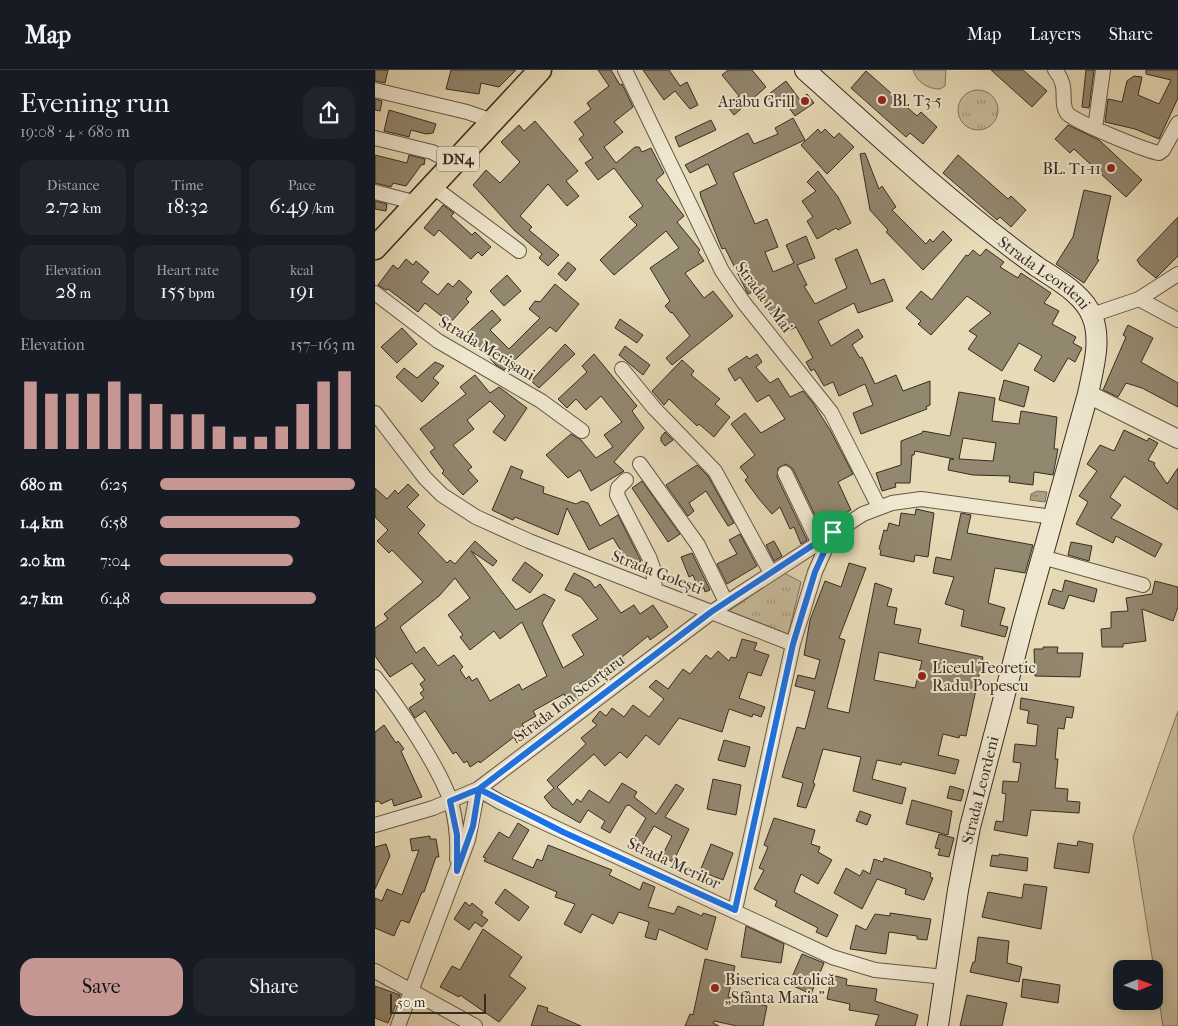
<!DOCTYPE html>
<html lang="en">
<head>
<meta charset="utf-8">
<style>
	body { margin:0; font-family:"IM FELL French Canon",serif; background:#20242c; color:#f1f3f6; height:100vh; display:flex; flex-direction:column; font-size:19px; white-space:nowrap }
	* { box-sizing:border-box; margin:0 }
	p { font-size:16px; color:#9ea1a6 }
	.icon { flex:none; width:28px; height:28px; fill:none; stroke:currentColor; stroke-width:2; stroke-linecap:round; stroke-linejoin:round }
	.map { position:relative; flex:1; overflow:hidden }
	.drawer { display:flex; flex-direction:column; background:#171b24; width:375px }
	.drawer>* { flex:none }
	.needle { width:32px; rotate:89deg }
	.tools { position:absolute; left:738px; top:890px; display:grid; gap:10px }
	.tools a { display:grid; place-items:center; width:50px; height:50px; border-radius:10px; background:#171b24; box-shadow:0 2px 12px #0003; font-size:25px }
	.scale { position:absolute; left:15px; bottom:12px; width:96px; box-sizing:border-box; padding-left:5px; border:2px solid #362d23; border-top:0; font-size:14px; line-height:18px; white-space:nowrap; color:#362d23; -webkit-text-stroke:4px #efe7d0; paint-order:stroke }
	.pin { position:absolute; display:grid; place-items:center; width:42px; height:42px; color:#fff; margin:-21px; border-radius:10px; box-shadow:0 2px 8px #0006 }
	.round { display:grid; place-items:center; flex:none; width:52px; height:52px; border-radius:15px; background:#20242c }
	.summary { display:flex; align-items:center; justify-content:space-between; height:85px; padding:0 20px }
	h1 { font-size:28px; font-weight:600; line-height:38px }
	.metrics { display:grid; grid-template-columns:repeat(3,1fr); gap:8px; height:85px; padding:5px 20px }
	.metrics div { display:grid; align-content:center; border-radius:12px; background:#20242c; text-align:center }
	.metrics b { font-size:21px; font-weight:600 }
	.metrics small { font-size:14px; font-weight:400 }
	.metrics p { font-size:14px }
	.chart { height:140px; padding:10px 20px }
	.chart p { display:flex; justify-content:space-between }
	.chart svg { width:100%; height:90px; margin-top:5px; stroke:#c59692; stroke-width:6 }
	.cta { display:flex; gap:10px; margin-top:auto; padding:10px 20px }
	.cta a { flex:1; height:58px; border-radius:15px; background:#c59692; color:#111; font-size:20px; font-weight:600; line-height:58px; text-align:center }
	.cta a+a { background:#20242c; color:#f1f3f6 }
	ul { padding:0 20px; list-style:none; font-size:16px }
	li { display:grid; grid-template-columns:80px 60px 1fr; align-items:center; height:38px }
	li i { height:12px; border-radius:6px; background:#c59692 }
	header { display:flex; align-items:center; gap:30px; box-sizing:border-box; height:70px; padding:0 25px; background:#171b24; border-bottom:1px solid #363941 }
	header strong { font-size:24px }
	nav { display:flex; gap:28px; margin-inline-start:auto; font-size:18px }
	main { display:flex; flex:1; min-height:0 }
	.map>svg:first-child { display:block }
	.green { fill:#c9bd9d; stroke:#807560 }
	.park { fill:url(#park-tufts); stroke:#807560 }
	.water { fill:url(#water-ripples); stroke:#7c715d }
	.building { fill:#92876f; stroke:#362d23; fill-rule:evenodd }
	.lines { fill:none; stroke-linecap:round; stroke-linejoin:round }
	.minor-casing { stroke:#625848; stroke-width:16 }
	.tertiary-casing { stroke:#625848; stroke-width:20 }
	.secondary-casing { stroke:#362d23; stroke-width:22 }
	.primary-casing { stroke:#362d23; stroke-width:25 }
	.minor { stroke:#efe7d0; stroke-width:14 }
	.tertiary { stroke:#efe7d0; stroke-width:18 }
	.secondary { stroke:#efe7d0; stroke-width:20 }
	.primary { stroke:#e7dab6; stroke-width:22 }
	.route-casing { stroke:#fff; stroke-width:10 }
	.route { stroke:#1a73e8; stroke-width:6 }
	.poi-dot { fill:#8f2418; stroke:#efe7d0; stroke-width:2 }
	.labels { text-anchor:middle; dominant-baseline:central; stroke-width:4; stroke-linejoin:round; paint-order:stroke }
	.shield { fill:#efe7d0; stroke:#6e6557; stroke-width:1 }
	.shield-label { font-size:15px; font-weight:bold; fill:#362d23 }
	.poi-label { font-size:16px; fill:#362d23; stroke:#efe7d0; text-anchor:start }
	.street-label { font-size:16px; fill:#362d23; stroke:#efe7d0 }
</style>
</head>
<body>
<header>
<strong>Map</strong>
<nav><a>Map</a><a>Layers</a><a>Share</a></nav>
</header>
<main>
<section class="drawer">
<div class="summary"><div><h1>Evening run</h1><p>19:08 · 4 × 680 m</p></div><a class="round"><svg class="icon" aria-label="share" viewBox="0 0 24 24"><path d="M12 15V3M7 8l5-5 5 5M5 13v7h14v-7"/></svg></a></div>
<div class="metrics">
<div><p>Distance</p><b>2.72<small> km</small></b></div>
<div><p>Time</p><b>18:32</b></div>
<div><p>Pace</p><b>6:49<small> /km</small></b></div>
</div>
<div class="metrics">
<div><p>Elevation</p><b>28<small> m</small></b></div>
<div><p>Heart rate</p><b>155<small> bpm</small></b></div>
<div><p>kcal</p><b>191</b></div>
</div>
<div class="chart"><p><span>Elevation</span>157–163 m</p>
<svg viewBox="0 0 160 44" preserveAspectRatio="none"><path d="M5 44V11M15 44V17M25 44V17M35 44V17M45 44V11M55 44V17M65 44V22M75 44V27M85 44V27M95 44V33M105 44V38M115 44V38M125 44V33M135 44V22M145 44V11M155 44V6"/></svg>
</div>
<ul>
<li><b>680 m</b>6:25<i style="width:100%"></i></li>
<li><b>1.4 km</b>6:58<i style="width:72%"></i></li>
<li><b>2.0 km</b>7:04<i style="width:68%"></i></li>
<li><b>2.7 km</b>6:48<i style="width:80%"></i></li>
</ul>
<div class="cta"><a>Save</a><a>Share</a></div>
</section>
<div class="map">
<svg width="803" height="956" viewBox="0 0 803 956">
	<defs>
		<pattern id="park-tufts" width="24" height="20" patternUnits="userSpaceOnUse" patternTransform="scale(1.25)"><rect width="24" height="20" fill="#c9bd9d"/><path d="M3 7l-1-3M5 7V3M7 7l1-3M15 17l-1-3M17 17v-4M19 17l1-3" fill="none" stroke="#a49a80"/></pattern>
		<pattern id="water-ripples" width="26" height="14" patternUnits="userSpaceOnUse" patternTransform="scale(1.25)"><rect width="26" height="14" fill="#ab9f84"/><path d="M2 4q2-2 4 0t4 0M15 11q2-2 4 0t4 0" fill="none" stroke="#8c826c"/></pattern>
	</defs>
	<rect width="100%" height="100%" fill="#e7dab6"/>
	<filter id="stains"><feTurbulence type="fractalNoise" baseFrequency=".004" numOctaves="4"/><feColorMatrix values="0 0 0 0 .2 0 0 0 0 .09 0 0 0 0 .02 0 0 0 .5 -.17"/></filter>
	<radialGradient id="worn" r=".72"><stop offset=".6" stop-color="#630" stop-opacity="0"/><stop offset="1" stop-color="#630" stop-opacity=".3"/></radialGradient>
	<path class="green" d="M538,0h33l-1,16 -5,3c-13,0 -23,-7 -27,-19z
		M803,641v315h-15l-30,-189z"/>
	<path class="park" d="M583 40a20 20 0 1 1 40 0a20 20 0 1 1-40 0Z
		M409,503l17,9 -13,53 -59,-24z"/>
	<path class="water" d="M662,421l10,1 -2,10 -15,-2 1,-6z"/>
	<path class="building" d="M0,0h13l-3,13 -10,-2z
		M76,0h65l-17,17 -18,-4 -2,11 -33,-5z
		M223,0h13l9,15 2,-1 11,23 -19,15 9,10 -19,15 12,16 19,-16h4l3,5 9,-4 13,25 -8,7 28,36 -7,6 23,28 -2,2 6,9 -19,12 19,25 9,-7 20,25 -61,49 -6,-7 24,-22 -18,-24 -1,1 -6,-7 5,-5 -20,-33 29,-20 -13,-17 -52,44 -14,-15 37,-35 -8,-8 14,-11 -29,-38 -16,12 -13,-17 8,-5 -14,-19 5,-4 -10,-13 17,-13 -4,-6 22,-17z
		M268,0h26l11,16 7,-4 11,23 -8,4 -15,-18 -11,9z
		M353,0h24l14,17 -32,28 -7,-9 12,-10 -17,-21z
		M616,0h32l24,21 -15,16z
		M711,0h8l-5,38 -7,-1z
		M771,0h32v28l-19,41 -24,-10 -30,-7 3,-23 14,3 5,-21 7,-5 8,1 -4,18 21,9 12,-24 -25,-6z
		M491,1l51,45 4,-4 16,15 -14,17 -13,-11 -4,4 -55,-49z
		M411,11l14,19 7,-6 7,9 -19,13 -13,-18 -10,7 -7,-8z
		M0,29l7,2 -2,10 -5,-1z
		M14,40l47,14 -3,9 -7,1 -15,-4 -2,7 -25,-6z
		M418,48l12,22 -72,33 22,51 12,-5 11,28 -13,5 8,20 21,-9 -8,-18 20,-9 9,22 -18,7 10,20 -3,1 11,18 32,-16 -12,-29 22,-10 14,35 13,-5 9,22 -35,12 -4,-10 -36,18 13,25 27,-17 5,8 -11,8 8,13 2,-1 13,27 21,-9 7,16 27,-10v24l-4,2 1,2 -66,25 -8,-21 20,-8 -8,-21 -26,12 -6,-14 -9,4 -10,-17 -3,2 -5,-9 7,-4 -17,-31 -6,3 -2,-3 -5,3 -18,-25 -8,-15 -9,4 -23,-46 -3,1 -21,-52 -1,-5 17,-8 -9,-20 -18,9 -5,-8 63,-32 6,11 24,-10 -3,-6z
		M336,50l5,10 -37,17 -4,-10z
		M160,51l43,50 -12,10 13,15 -12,10 -19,-22 -28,32 12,11 -3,3 30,25 -11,11 -9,-8 3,-4 -28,-24 -41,-45 13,-15 14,13 20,-21 -19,-20 18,-17 5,6z
		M693,55l31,15 43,40 -16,17 -52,-48 -4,4 -15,-14z
		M443,59l3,4 4,-4 9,9 5,-5 15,14 -27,27 -26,-29z
		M490,83l14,36 3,-3 14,21 -4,3 34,34 4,-5 3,3 10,-11 9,9 -29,30 -37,-38 2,-2 -18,-20 -10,-56z
		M0,85l32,8 2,-8 16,4 -1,6 -2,-1 -16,22 -13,-3 -2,4 -16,-4z
		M583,85l50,44 3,-3 15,14 -15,17 -11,-10 -3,3 -54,-47z
		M443,101l20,26 13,26 -13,7 -2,-2 -19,11 -10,-18 6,-4 -11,-16 14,-10 -9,-9z
		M709,120l27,6 -14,63 2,1 -15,23 -28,-19 17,-27z
		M0,131l12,3 -1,7 -11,-2z
		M68,135l11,8 -3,3 21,19 3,-3 16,15 -9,9 -4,-4 -7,7 -32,-29 -5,6 -10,-8z
		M803,147v39l-22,22 -16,-13 -3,-5z
		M611,179l18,13 -4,5 18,11 3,-5 30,20 -7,10 15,8 -7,13 24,13 -3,6 9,5 -7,14 -7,-4 -14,24 -20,-12 8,-14 -23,-13 -17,28 -34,-22 9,-13 -8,-5 22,-18 -24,-17 -36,39 -13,-11 3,-3 -15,-13 15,-17 11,9 34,-45 2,1 5,-6 7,6z
		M31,189l7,6 3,-4 13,11 -8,10 17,13 10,-12 5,4 6,-7 13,12 -6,7 3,3 -19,21 -25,-20 -7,9 -30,-23 -2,1 -8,-5 15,-20 5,4z
		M193,192l8,7 -10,12 -8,-7z
		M132,205l14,16 -17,15 -14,-15z
		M180,214l24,20 -23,28 -6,-5 -46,43 -8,-5 -29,-32 25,-23 9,10 -11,10 19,19 31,-31 -11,-9 6,-8 5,1z
		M245,249l23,16 -6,8 -22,-15z
		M753,255l25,13 -12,24 37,21v24l-36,-19 -16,-5 -8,14 -15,-7 23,-53 -3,-2z
		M27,258l15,16 -20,19 -16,-16z
		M190,274l10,10 -36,34 -8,-7z
		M250,276l25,19 -7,10 -24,-20z
		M219,284l43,52 -5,5 12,17 -30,34 10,9 -33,20 -11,-21 -12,8 -22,-23 25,-21 10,6 15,18 17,-11 -9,-12 18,-13 -21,-26 -15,14 -10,-11 -9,9 -9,-9 29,-27 -5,-6z
		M382,284l5,8 -6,5 14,16 8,-5 12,19 13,-6 10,12 17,27 23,44 -15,8 13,28 -30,15 1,5 -29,-61 -7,-5 -8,4 -1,9 30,63 -6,4 -7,-17 -4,2 -10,-22 -8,7 -13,-15 -14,-19 3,-3 -8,-10 15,-12 -24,-31 14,-11 16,20 24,-14 -16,-24 -12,7 -17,-25 -5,4 -7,-12 19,-13 2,3z
		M307,290l12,11 -3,4 29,24 -5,5 15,13 -16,20 -15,-13 -2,2 -28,-27 -5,6 -12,-14z
		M60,292l9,4 -11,12 6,5 -17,19 -26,-25 8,-9 13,10z
		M100,305l15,18 9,-6 28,21 -22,33 -12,-9 12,-16 -15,-15 -23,19 7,9 -21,16 19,22 -4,3 10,11 -15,14 -21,-22 2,-2 -14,-19 5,-4 -15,-19 46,-35 -6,-7z
		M629,310l25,7 -5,20 -25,-7z
		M584,322l36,6 -3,23 27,3 2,-13 36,6 -3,32h4l-5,26 -19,-3 -1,13 -24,-3 1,-6 -37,-1 -25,-5 2,-11h4l-39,-8 -1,4h-2l-2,28h-15l1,4 -14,4 -6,-18 25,-8v-24l21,-8 1,-2 27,5zM588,368l33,5 -3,18 -34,-2z
		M749,360l23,11 2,-3 9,5 -10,17 7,3 -1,2 13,19 11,-16v42l-54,-34 -14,21 11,8 -10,13 51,26 -7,13 -39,-21 -3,7 -37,-19 12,-22 -9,-6 18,-25 -10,-7 13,-19 14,6z
		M290,362l8,8 -8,6 -4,-5v-4z
		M322,395l11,11 26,47 -6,3 -22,-35 -17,12 5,8 -6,5 -22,-31z
		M136,396l12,5 -3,7 24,9 -1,6 33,11 6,-3 6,2 12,23 18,-11 23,46 -10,6 -18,-29 -24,12 -22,-42 -9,27 -43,-18 -2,3 -21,-10z
		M267,411l38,53 -12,8 -36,-54z
		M33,414l11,11 -12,12 18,18 -7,8 29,30 3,-3 5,4 20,-23 22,20 -4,5 -22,-15 45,59 28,-16 11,6 -13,23 21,45 21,-13 -12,-20 26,-16 -17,-22 -16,-7 9,-17 16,8 5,7 5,-4 21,29 13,-8 6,9 13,-9 15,22 -18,13 -2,-4 -26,21 4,5 -9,6 -3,-4 -41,24 5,11 -9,5 -5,-10 -31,17 3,5 -14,8 7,12 -12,7 -3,-6 -34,26 -1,-2 -9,6 -3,-6 -3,2 -8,-11 -3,2 -28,-43 -10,7 -6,-10 15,-10 -4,-5 4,-3 -4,-6 5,-4 -13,-17 -22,14 -15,-21v-28l13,-9 -4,-5 39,-32 -31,-32 -3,3 -12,-12 11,-11 -13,-13v-29l12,11 8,-9 3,4zM80,508l15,20 -22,17 15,20 -3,2 10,13 24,-19 6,8 22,-17 25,54 -25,14 -3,-6 -29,17 -13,-23 -5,3 -3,-5 -3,3 -6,-9 3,-3 -9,-12 -16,11 -14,-19 -8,6 -16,-26 39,-31z
		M541,439l18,4 -6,44 -13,-2 -1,7 -34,-7 1,-5 -2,-1 5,-19 3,1 2,-8 10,3 2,-13 14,2z
		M586,443l10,2 -4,18 66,12 -8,28 -30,-5 -7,35 17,5 -5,17 8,2 -3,10 -44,-11 3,-16 -19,-6 9,-27 -21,-4 3,-16 15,3z
		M365,464l17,32 -30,18 -10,-20 20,-10 -8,-14z
		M399,471l8,15 -8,5 -8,-16z
		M696,472l21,4 -3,15 -21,-6z
		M317,483l18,37 -5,2 -1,-4 -5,2 -6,-15 -4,2 -8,-20z
		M150,492l18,13 -13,18 -18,-13z
		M474,493l17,5 -27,70 6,2 -18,68 22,5 26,-130 17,6 -5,17 10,2 -3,16 27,5 -3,14 65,14 -17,79 -6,-1 -1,3 -16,-4 -5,21 21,5 -4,14 -53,-12 -1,3 -24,-5 -5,19 34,9 -4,16 -49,-13 8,-34 -38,-8 -10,34 2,1 -9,24 -9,-2 6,-23 -21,-6 15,-50 8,2 10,-38 -20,-5 3,-11 17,4 5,-19 -16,-5 6,-35 15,-39 16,6zM504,582l43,9 -7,27 -41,-8z
		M690,510l32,9 -3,13 -25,-7 -5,14 -16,-5 5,-15 9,3z
		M780,511l23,6v20l-5,14 -31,-12 4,32 -23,3v3h-21l-1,-18 10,-1v-16l17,-1 -2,-13 26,-4z
		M367,569l15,4 -3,7 15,5 -8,21 -13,-4 -9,26 26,9 -4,10 -8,-3 -1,3 -23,-8 -7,23 -43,-14 -20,27 -13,-10 -19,23 -7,-6 -15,14 -11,-12 -37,33 16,18 4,-6 4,3 8,-12 20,13 13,-20 15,9 -3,5 22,17 20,-30 8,5 -19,28 24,12 -16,33 -11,-6 10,-20 -18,-10 -15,25 -9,-6 16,-27 -17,-13 -3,1 -16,27 -9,-5 4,-7 -17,-11 -8,13 -28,-16 -8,-10 10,-9 -7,-8 39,-36 -5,-6 16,-13 -5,-4 8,-10 6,5 6,-8 12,9 9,-12 16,12 15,-18 -15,-12 7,-7 12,9 15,-20 7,5 16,-19 5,4 7,-8 11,10 2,-4 5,1z
		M668,577h15l-1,6h26l-3,24 -45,-1 -1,-27h9z
		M646,628l53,9 -2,11 -6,-1 -2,12 -6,-1 -3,31h3l-3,29 13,1 -1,12 13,1 -1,11 -48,-3 -4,26 -33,-6 2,-9 7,1 3,-28 -4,-1 1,-12 15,1 3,-19 -8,-1 2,-18 21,2 2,-21 -11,-2 2,-12 -9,-2z
		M9,655l12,18 2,-2 6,8 -3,2 21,46 -28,9 -2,-7 -11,5 -2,-3 -4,1v-70z
		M349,670l26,7 -5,20 -27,-7z
		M338,709l28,6 -5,30 -29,-6z
		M575,716l14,4 -3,11 -14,-3z
		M537,730l40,11 -4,24 -42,-11z
		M485,741l11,4 -4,10 -11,-4z
		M399,748l41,12 -4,14 9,3 -2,5 14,8 -14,24 -17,-10 -7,18 44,23 -11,22 -11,-5 2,-4 -43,-22 2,-5 -23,-12 10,-19 -5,-2 9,-21 -4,-2z
		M143,753l11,7 -17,29 21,9 4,-9 5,2 6,-16 64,25 -3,5 31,15 3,-8 12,5 -7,20 26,7 4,-8 24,10 1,-3 13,4 -9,33 -48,-21 -3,11 -11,-3 4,-15 -30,-10 -6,12 -21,-10 -11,19 -17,-9 11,-20 -20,-7 2,-5 -73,-31 2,-3 -3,-1 16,-25 10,6z
		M564,764l15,4 -5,19 -11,-2 2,-6 -5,-1z
		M55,766v3h6l3,18h-3l-12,35h-2l-13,31 -8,-3 -7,16 -19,-8v-30l7,3 5,-12 15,6 17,-45 -7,1 -2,-12z
		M703,771l15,3 -4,29 -35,-5 4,-25 19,3z
		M11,774l4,12 -15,33v-42z
		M336,774l22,9 -10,27 -23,-9z
		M624,784l29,4 -1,13 -37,-5 2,-11 7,1z
		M509,788l47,15 -1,4 3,1 -9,22 -19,-6 1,-5 -29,-10 -15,30 -28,-16 12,-25 14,8 3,-6 7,4 4,-15 9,3z
		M649,814l23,3 -6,42 -59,-12 6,-25 34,6z
		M130,819l24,18 -10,14 -24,-18z
		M90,832l5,4 2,-3 11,9 -2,3 7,5 -6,7 -7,-5 -6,8 -15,-11z
		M515,843l41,6 -4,21 -10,-1v-3l-28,-4 -3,22 -36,-5 6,-24 10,5 9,-16 15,2z
		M371,856l38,18 -3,19 -40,-6z
		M108,859l39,28 -13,19 17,12 -27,34 -39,-27 -1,2 -19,-10 12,-21 8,4z
		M603,867l31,4 -2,22 15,4 -3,15 -49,-10 3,-10h2z
		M427,884l22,9 -13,31 -22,-10z
		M330,889l30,7 -7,31 39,9 -4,20h-26l-23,-5 -1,2 6,3h-34l5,-12 3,1z
		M457,905l15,4 -1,6 31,4 -2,12 43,14 -3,11h-40l4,-11 -30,-5 1,-6 -23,-5z
		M648,909l37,6 -2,18 -37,-6z
		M0,916l25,9 -12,28 -13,-5z
		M592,925l40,8 -5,23h-42z
		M163,935l10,3 -1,3 34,15h-50z"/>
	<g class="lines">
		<defs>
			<path id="minor" d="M250,0l97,201 22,32 87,109 48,95
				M680,0c15,18 4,31 12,43 5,8 80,38 92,40l4,-3 15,-27
				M0,20l92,22 26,9
				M720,58l8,-58
				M0,68l57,14 22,11
				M57,116l87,65
				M0,122l42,11
				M0,223l63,48 103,60 41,30
				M764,229l39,21
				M717,245l47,-16 39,-25
				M247,299l32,39 61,63 56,102
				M0,343l50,65 17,17 34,22 53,24 264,103
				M265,394l58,81 28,57
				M410,403l33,69
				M251,410l-8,8 -1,7 32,62 4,11 2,22
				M667,487l101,28
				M0,607c24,30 64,90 76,125 5,18 7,38 6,57
				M0,755l58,-17 45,-19 234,-177 151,-98 29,-11 29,-4 132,18
				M360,840l58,-266 22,-72 17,-38
				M0,901l100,55
				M23,956l70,-186 10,-51 22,13 332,155 43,13 70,7"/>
			<path id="tertiary" d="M713,324l90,45"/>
			<g id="secondary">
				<path id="s1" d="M430,0c75,68 149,136 231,196 19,13 47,27 56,50 10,24 1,53 -4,78l-64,227 -54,206 -12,63 -20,136"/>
			</g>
			<path id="primary" d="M0,178l165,-178"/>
		</defs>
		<use href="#minor" class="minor-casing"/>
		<use href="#tertiary" class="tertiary-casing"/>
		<use href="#secondary" class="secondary-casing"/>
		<use href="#primary" class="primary-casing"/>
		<use href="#minor" class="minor"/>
		<use href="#tertiary" class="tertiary"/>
		<use href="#secondary" class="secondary"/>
		<use href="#primary" class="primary"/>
	</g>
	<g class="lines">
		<defs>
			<path id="route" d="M458,462l-122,80 -232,177 -29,12 7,34v36l16,-45 6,-37 84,43 172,78 58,-266 22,-72 18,-40"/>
		</defs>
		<use href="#route" class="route-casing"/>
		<use href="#route" class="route"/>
	</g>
	<g class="poi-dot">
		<circle cx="507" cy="30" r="5"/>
		<circle cx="430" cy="31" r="5"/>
		<circle cx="736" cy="98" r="5"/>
		<circle cx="547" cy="606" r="5"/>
		<circle cx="340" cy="918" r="5"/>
	</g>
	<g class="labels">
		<rect class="shield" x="62" y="76.5" width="42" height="25" rx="4"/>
		<g class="shield-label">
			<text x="83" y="89">DN4</text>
		</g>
		<g class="poi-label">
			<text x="517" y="30">Bl. T3-5</text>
			<text x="420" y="31" text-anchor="end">Arabu Grill</text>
			<text x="726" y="98" text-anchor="end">BL. T1-11</text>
			<text x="557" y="597">Liceul Teoretic<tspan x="557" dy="18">Radu Popescu</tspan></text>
			<text x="350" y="909">Biserica catolică<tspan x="350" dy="18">„Sfânta Maria”</tspan></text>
		</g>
		<g class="street-label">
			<text stroke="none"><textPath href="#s1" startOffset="314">Strada Leordeni</textPath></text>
			<text transform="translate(389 227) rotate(53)">Strada 1 Mai</text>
			<text transform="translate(112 278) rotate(31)">Strada Merișani</text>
			<text transform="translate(282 502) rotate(21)">Strada Golești</text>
			<text transform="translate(194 628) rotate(-37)">Strada Ion Scorțaru</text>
			<text transform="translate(605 720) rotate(-76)">Strada Leordeni</text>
			<text transform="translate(299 793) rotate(25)">Strada Merilor</text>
		</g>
	</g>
	<rect width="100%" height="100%" filter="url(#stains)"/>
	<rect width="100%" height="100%" fill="url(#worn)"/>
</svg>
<div class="tools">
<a><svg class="needle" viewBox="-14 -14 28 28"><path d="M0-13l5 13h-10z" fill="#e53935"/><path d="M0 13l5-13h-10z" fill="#9ea1a6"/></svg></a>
</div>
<div class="scale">50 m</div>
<div class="pin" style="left:458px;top:462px;background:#1e9e55"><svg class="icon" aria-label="arrive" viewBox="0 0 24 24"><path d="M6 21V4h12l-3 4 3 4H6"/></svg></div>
</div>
</main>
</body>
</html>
